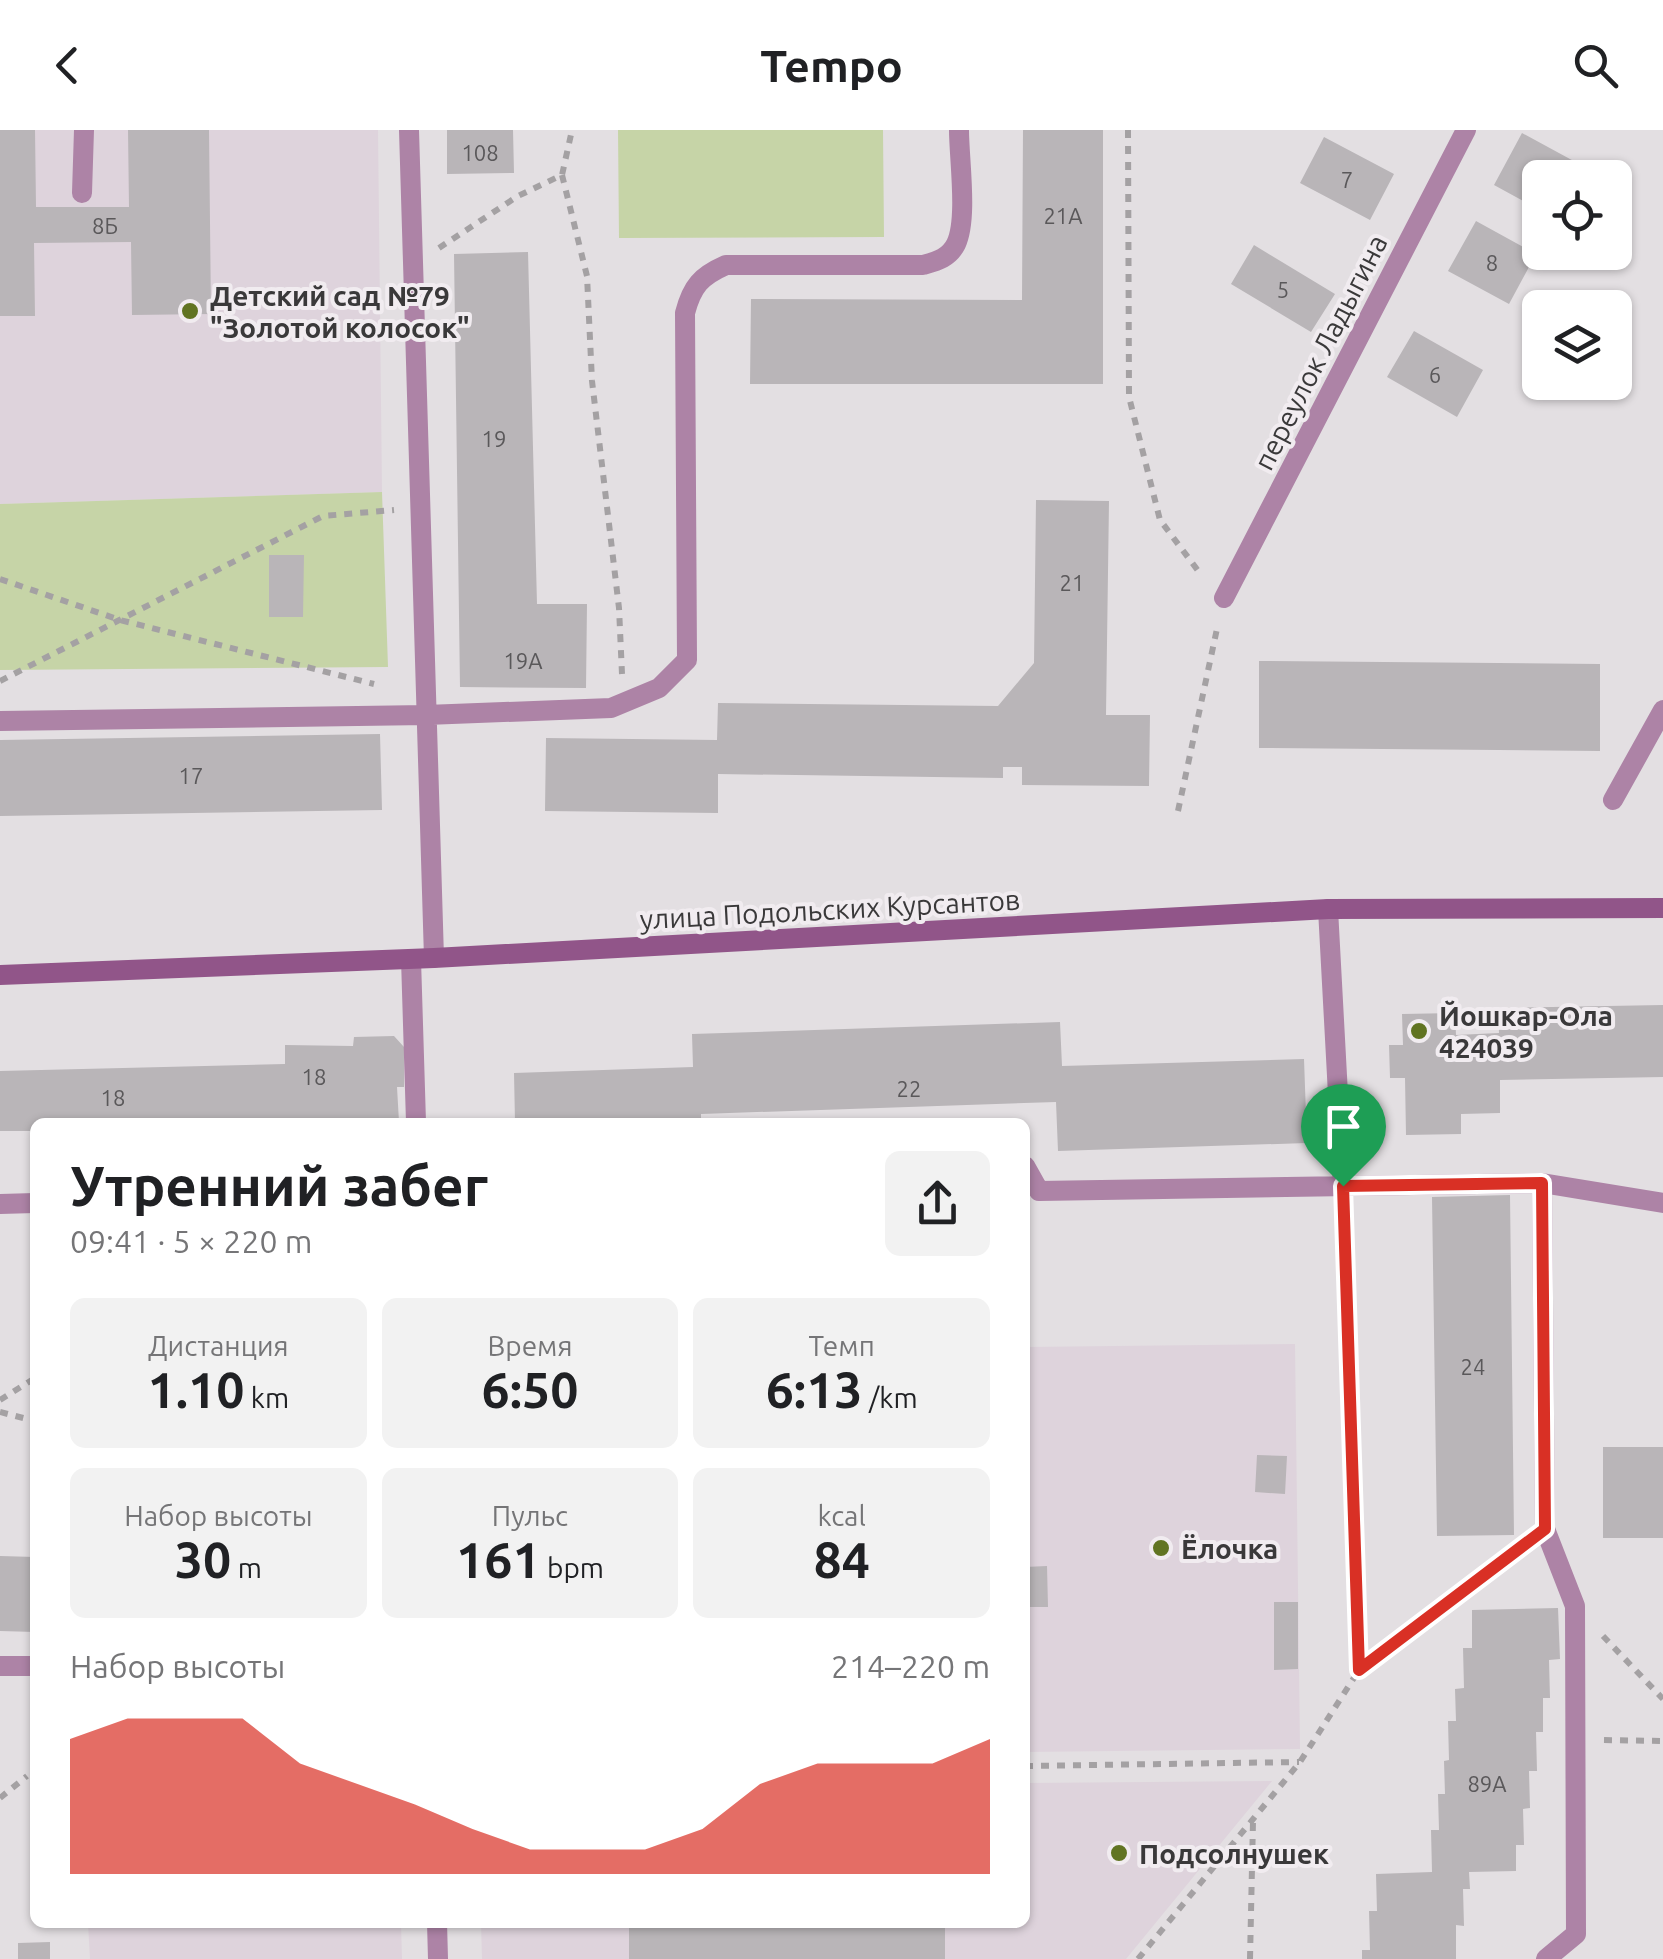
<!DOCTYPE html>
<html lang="ru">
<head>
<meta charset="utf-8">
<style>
	body { margin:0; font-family:Ubuntu,sans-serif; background:#f2f2f2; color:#202124; height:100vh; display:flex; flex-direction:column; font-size:38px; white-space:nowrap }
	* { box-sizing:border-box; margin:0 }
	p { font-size:32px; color:#757577 }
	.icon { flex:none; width:55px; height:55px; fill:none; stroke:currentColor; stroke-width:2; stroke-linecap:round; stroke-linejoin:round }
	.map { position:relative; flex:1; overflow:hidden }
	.side { position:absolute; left:30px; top:988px; width:1000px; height:810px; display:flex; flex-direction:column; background:#fff; border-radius:15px; box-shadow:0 2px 8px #0004 }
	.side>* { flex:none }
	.fabs { position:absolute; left:1522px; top:30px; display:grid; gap:20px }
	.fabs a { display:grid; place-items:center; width:110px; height:110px; border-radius:15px; background:#fff; box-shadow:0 2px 8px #0004; font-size:50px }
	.pin { position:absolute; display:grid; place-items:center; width:85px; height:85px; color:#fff; margin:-102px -42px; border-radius:50% 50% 50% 0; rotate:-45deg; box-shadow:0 0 10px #0007 }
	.pin .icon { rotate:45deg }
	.round { display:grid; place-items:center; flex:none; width:105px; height:105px; border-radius:15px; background:#f2f2f2 }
	.overview { display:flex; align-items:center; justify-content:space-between; height:170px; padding:0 40px }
	h1 { font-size:55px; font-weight:700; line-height:75px }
	.stats { display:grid; grid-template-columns:repeat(3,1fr); gap:15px; height:170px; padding:10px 40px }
	.stats div { display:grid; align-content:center; border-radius:15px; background:#f2f2f2; text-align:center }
	.stats b { font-size:50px; font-weight:700 }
	.stats small { font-size:28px; font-weight:400 }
	.stats p { font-size:28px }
	.chart { height:280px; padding:20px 40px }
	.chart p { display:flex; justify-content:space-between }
	.chart svg { width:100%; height:180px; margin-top:10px; fill:#d93025; opacity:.7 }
	header { display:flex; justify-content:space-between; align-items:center; height:130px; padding:0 40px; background:#fff; font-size:45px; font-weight:700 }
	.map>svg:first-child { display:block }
	.built { fill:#ded3dc }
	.green { fill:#c6d4a7 }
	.building { fill:#b9b5b8 }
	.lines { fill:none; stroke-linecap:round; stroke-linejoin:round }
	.path { stroke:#a4a1a3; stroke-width:6; stroke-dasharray:8 8; stroke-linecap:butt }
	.lane { stroke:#ad83a6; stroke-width:20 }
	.street { stroke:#ad83a6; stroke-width:20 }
	.secondary { stroke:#915589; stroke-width:20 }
	.route-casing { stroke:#fff; stroke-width:20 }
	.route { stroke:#d93025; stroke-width:12 }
	.poi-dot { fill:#617422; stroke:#f1ecf0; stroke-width:4 }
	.labels { text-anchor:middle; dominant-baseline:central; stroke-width:8; stroke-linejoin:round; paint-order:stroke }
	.number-label { font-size:22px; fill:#5a585a }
	.poi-label { font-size:28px; font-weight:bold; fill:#3a393a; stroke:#f1ecf0; text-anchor:start }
	.street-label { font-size:28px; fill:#3a393a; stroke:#f1ecf0 }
</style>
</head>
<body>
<header><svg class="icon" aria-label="back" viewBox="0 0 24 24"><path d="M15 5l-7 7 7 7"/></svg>Tempo<svg class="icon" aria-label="search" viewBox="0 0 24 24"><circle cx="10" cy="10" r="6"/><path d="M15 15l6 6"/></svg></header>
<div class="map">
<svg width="1663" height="1829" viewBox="0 0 1663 1829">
	<rect width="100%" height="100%" fill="#e3dfe2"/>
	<path class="built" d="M0,0h378l4,362 -382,12z
		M1295,1214l5,405 -275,3v-405z
		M1272,1651l-146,178h-644l-1,-36 544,-1v-139z
		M88,1793h313l1,36h-312z"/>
	<path class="green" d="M618,0h265l1,107 -265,1z
		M382,362l6,175 -388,3v-166z"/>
	<path class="building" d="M0,0h35l1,77h93l-1,-77h81l2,184 -79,1 -1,-73 -97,1 1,73h-35z
		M447,0h66l1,43 -67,1z
		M1023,0h80v254h-353l1,-85 271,1z
		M1522,3l59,32 -6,13h-35v32l-46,-25z
		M1324,7l70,37 -24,46 -70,-37z
		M1476,91l60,33 -27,50 -61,-33z
		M1254,115l81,49 -24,38 -80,-48z
		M528,122l9,352h50l-1,84 -126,-1 -6,-433z
		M1414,201l69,39 -26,47 -70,-40z
		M1036,370l73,1 -3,214h44l-1,71 -127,-1v-18h-19v11l-285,-4v39l-173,-2 1,-73 171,2 1,-37 280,3 36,-43z
		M269,425h35l-1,62h-34z
		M1259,531l341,3v87l-341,-3z
		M380,604l2,76 -382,6v-76z
		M1663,875v72l-163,3v33l-39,1v20l-55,1 -1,-57h-15l-1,-33h14l-1,-31 53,-1 1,22 43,-2 -1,-25z
		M1060,892l2,44 242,-7 3,84 -249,8 -2,-49 -355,12v8h-186l-1,-49 179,-6 -1,-33z
		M394,906l10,11v40h-7l2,35h-364v9h-35v-60l285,-7v-19l68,1 1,-9z
		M1510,1065l4,340 -77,1 -5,-339z
		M1603,1317h60v91h-60z
		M1257,1325l30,1 -2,38 -30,-2z
		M0,1426l35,1v75l-35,-1z
		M1047,1436l1,41h-23v-40z
		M1274,1472h24v67l-24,1z
		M1558,1478l2,51 -11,1 1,38h-7v34h-7l1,39h-8l1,37 -7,1 1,36h-8v26l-47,1 1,17h-7l1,37 -8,-1v34h-94v-9h8l-1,-39h8l-1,-37 56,-2 -1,-42h8l-1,-36h7l-1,-33 5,-1 -1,-39h8l-1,-32 9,-1 -1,-40h9v-38z
		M629,1792h316v37h-316z
		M50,1812v17h-32v-16z"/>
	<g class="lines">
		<path class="path" d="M1128,0l1,267 31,123 42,56
			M562,45l25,101 5,105 27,227 3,66
			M439,118l79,-52 44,-21 10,-45
			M0,449l120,41 254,64
			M0,551l323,-165 71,-6
			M1178,681l40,-187
			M0,1270l35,-22
			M0,1282l35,9
			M1603,1506l60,63
			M1360,1540l162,-123
			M1604,1610l59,1
			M1025,1636l274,-4
			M0,1668l27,-22
			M1138,1829l162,-197 59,-92 -15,-459
			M1250,1829l3,-138"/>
		<path class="lane" d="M409,0l25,828
			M82,63l2,-63
			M0,591l426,-6 185,-7 48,-20 28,-28 -2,-347c7,-27 16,-37 41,-48h197c14,-4 26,-7 33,-21 12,-25 3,-85 3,-114
			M1328,779l15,278
			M411,829l5,163
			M1025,1036l14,25 503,-8 121,20
			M1542,1053l3,346 30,77 1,328 -30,25
			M0,1074l35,-1
			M0,1536h35
			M437,1792l1,37"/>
		<path class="street" d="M1224,468l242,-468
			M1613,670l50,-90"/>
		<path class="secondary" d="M0,845l434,-17 894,-49 335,-1"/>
	</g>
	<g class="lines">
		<defs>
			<path id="route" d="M1542,1053l3,346 -186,141 -16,-484z"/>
		</defs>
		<use href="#route" class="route-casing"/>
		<use href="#route" class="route"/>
	</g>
	<g class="poi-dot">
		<circle cx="190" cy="181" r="10"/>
		<circle cx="1419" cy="901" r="10"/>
		<circle cx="1161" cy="1418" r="10"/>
		<circle cx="1119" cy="1723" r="10"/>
	</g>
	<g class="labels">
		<g class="number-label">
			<text x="480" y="22">108</text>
			<text x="1347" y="49">7</text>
			<text x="1063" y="85">21А</text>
			<text x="105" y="95">8Б</text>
			<text x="1492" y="132">8</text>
			<text x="1283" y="159">5</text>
			<text x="1435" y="244">6</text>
			<text x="494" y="308">19</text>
			<text x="1072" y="452">21</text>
			<text x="523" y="530">19А</text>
			<text x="191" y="645">17</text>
			<text x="314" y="946">18</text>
			<text x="909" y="958">22</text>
			<text x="113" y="967">18</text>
			<text x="1473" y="1236">24</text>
			<text x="1487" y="1653">89А</text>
		</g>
		<g class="poi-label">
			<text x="210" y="165">Детский сад №79<tspan x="210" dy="32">"Золотой колосок"</tspan></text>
			<text x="1439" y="885">Йошкар-Ола<tspan x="1439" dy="32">424039</tspan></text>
			<text x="1181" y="1418">Ёлочка</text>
			<text x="1139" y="1723">Подсолнушек</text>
		</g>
		<g class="street-label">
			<text transform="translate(1320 222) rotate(-63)">переулок Ладыгина</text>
			<text transform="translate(830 779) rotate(-3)">улица Подольских Курсантов</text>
		</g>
	</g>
</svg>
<div class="fabs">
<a><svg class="icon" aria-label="locate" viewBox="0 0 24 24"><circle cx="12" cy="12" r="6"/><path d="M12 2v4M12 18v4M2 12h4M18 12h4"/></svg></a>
<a><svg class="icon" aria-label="layers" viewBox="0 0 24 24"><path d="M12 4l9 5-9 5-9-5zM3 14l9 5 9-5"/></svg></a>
</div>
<div class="pin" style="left:1343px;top:1056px;background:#1e9e55"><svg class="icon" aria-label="arrive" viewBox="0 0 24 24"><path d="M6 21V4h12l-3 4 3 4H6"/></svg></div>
<section class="side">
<div class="overview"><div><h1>Утренний забег</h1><p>09:41 · 5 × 220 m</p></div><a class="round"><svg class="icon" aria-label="share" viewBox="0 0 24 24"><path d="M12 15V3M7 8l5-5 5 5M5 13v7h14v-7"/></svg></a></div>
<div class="stats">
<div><p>Дистанция</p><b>1.10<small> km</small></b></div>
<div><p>Время</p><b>6:50</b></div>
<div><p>Темп</p><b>6:13<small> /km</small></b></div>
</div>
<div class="stats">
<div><p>Набор высоты</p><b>30<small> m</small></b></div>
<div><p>Пульс</p><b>161<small> bpm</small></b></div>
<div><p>kcal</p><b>84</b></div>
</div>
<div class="chart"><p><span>Набор высоты</span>214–220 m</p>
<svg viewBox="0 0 160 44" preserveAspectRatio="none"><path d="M0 44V11L10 6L20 6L30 6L40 17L50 22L60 27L70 33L80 38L90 38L100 38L110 33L120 22L130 17L140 17L150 17L160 11V44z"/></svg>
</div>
</section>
</div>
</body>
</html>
